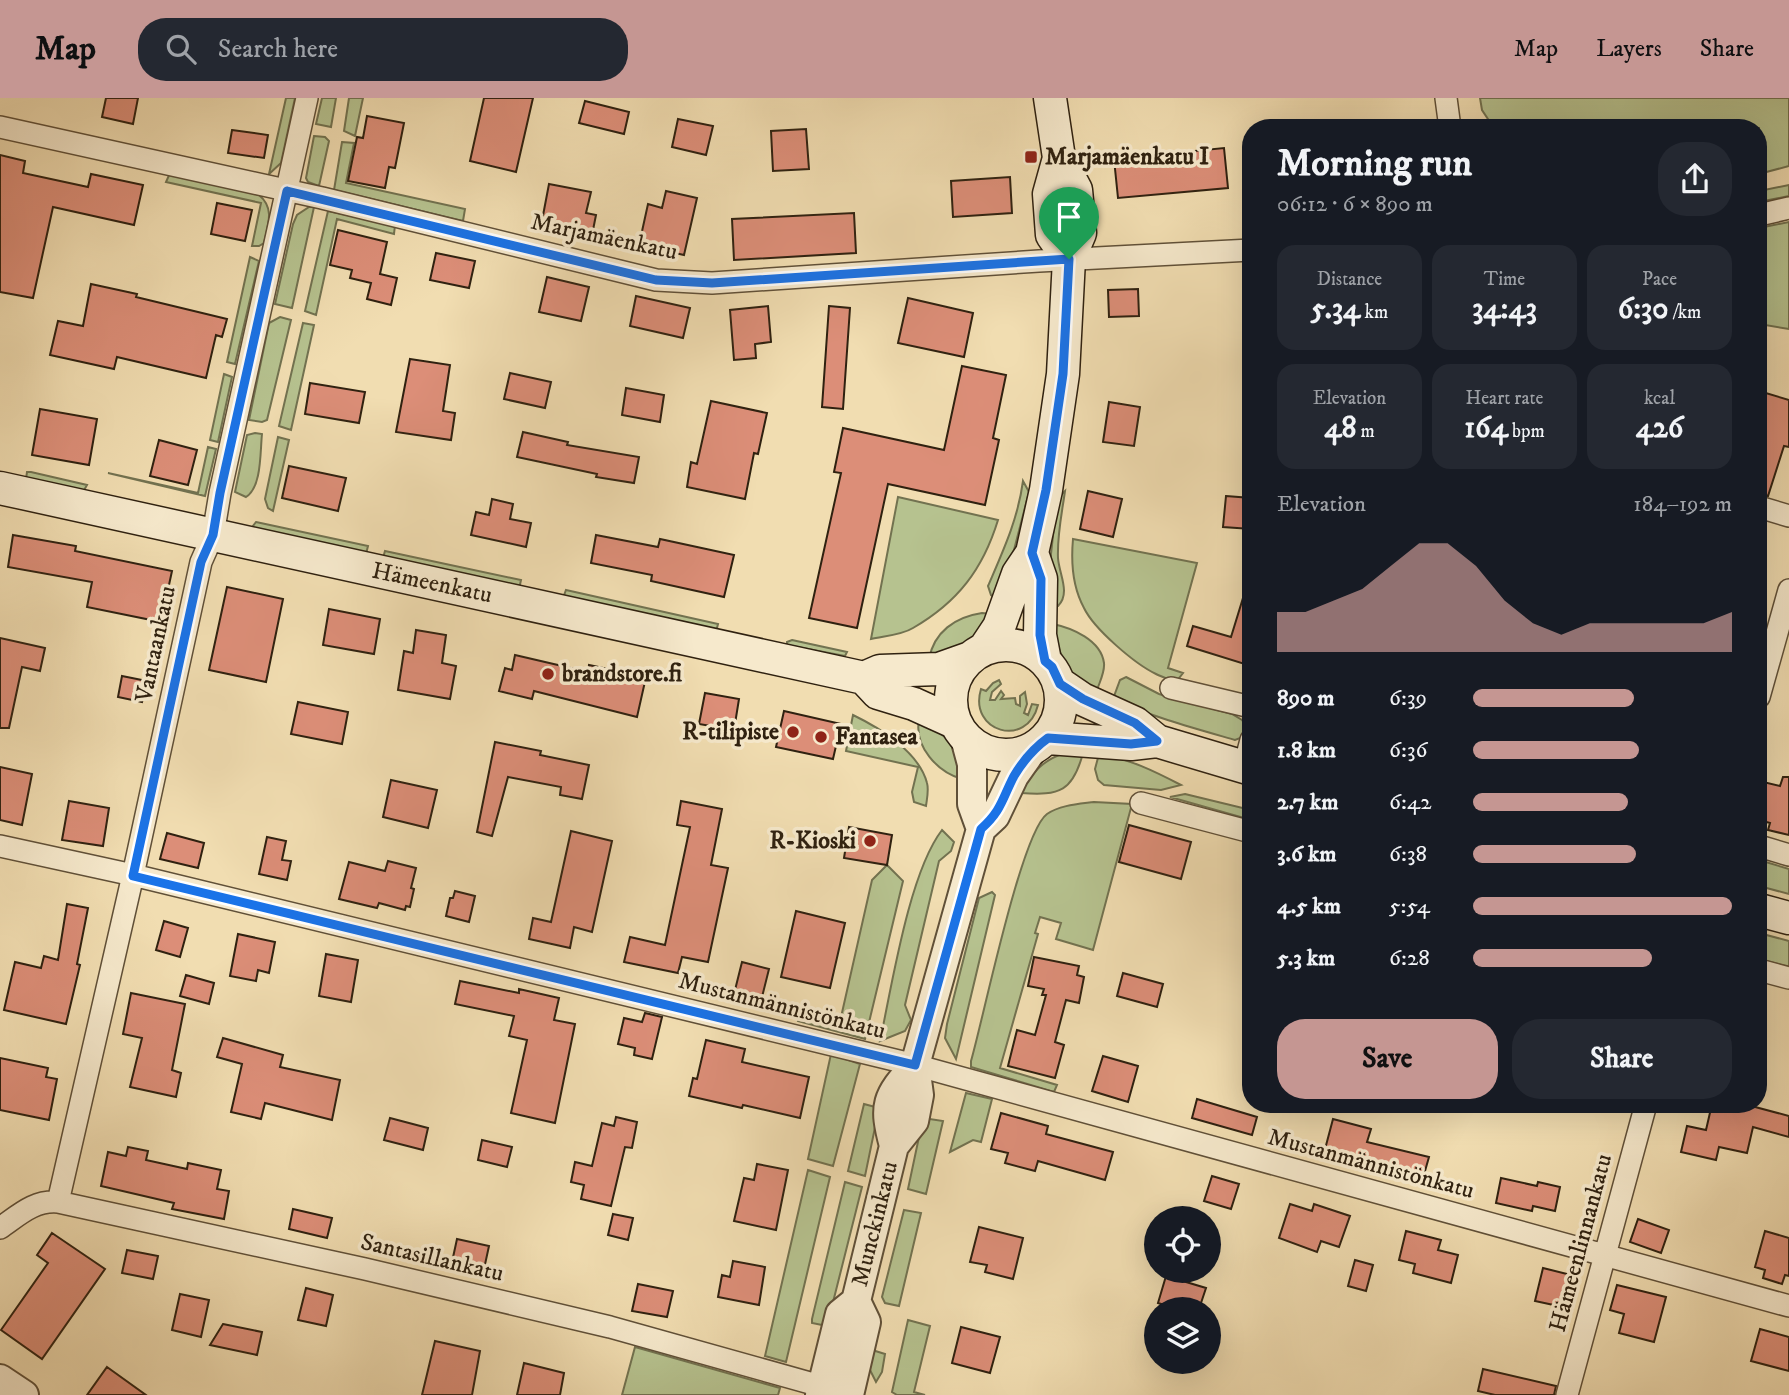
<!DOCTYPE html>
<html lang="en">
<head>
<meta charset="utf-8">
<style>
	body { margin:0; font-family:"IM FELL DW Pica",serif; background:#242831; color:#f1f3f6; height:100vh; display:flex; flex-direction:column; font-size:26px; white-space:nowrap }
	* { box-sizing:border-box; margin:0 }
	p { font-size:23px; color:#9ea1a6 }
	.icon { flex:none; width:38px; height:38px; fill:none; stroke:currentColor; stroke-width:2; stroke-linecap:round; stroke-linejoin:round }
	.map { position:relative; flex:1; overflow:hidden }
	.sheet { position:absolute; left:1242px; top:21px; width:525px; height:994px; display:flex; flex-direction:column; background:#171b24; border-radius:28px; box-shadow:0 7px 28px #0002 }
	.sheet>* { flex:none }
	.buttons { position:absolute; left:1144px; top:1108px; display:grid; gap:14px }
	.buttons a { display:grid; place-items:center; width:77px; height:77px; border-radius:50%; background:#171b24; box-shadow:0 7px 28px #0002; font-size:35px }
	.pin { position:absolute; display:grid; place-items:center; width:60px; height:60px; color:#fff; margin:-72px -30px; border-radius:50% 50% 50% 0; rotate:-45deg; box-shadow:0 0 7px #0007 }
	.pin .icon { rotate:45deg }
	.round { display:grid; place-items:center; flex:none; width:74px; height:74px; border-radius:28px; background:#242831 }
	.headline { display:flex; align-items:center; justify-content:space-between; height:119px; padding:0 35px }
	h1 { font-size:38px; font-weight:800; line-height:52px }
	.stats { display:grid; grid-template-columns:repeat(3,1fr); gap:10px; height:119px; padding:7px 35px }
	.stats div { display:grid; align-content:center; border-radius:18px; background:#242831; text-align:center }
	.stats b { font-size:30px; font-weight:800 }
	.stats small { font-size:19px; font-weight:400 }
	.stats p { font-size:19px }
	.chart { height:196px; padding:14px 35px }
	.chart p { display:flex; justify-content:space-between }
	.chart svg { width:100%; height:126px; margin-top:7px; fill:#c59692; opacity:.7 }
	.cta { display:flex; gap:14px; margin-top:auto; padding:14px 35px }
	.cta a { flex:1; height:80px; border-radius:28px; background:#c59692; color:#111; font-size:28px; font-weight:800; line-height:80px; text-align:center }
	.cta a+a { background:#242831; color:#f1f3f6 }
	ul { padding:0 35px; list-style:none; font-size:23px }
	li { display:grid; grid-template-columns:112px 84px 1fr; align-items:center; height:52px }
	li i { height:18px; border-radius:9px; background:#c59692 }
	header { display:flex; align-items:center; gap:42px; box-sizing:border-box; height:98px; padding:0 35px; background:#c59692; color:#111 }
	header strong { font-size:33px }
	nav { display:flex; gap:38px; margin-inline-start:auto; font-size:24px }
	.search { width:490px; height:63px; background:#242831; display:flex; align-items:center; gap:18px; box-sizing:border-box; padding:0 24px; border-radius:28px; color:#9ea1a6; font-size:26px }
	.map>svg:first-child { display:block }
	.green { fill:#b6c28f; stroke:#727250; stroke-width:2 }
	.building { fill:#dc8e78; stroke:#2f2110; stroke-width:2 }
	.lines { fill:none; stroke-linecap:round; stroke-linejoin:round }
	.minor-casing { stroke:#605038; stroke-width:24 }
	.tertiary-casing { stroke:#605038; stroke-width:32 }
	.secondary-casing { stroke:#2f2110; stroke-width:35 }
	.minor { stroke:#f6e9cc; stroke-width:21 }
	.tertiary { stroke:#f6e9cc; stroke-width:28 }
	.secondary { stroke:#f6e9cc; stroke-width:32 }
	.route-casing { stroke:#fff; stroke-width:14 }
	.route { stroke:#1a73e8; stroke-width:9 }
	.poi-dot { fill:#8f2418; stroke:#f6e9cc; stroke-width:2.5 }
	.labels { text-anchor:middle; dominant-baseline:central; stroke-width:7; stroke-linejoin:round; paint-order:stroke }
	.poi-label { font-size:24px; font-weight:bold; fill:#2f2110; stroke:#f6e9cc; text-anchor:start }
	.street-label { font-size:24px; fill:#2f2110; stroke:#f6e9cc }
</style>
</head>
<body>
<header>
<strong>Map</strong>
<div class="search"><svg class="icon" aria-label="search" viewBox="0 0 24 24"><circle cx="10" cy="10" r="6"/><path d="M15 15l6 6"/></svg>Search here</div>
<nav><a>Map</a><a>Layers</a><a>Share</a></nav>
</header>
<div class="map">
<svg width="1789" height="1297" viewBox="0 0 1789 1297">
	<rect width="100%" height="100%" fill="#f1ddb1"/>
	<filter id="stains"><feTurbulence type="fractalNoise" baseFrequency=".00286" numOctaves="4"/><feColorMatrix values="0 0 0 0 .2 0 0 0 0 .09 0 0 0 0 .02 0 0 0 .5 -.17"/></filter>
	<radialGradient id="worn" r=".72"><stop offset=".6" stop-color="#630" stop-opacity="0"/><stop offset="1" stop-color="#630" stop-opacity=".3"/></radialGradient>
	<path class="green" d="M286,0h9l-14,65 -12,11z
		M322,0h14l-5,29 -15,-3z
		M349,0h14l-8,38 -11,-5z
		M1480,0h309v68l-30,8v-46h-265l-12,-18z
		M314,38l11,1 4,4 -10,45 -11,-4 -2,-4z
		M342,44l12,1 -8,40 119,26 -2,12 -129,-31z
		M170,75l89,22c16,13 9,30 5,48l-5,3h-7l9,-43 -95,-21z
		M1789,87v11l-30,6v-11z
		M309,109h5l-22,101 -17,-4 18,-80 4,-9z
		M328,113l67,14 -1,9 -57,-15 -21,96 -11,-4z
		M1789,124v107l-30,-5v-96z
		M250,159l9,4 -24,103 -8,-2z
		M280,219l11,3 -24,100 -5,2 -13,-2 20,-97z
		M303,225l11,2 -23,105 -12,-4z
		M224,276l8,3 -14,65 -8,-2z
		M255,335l7,1c-2,18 0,53 -16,63l-11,-5 12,-57z
		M278,339l11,3 -16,71 -5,-3 -3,-9z
		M208,349l8,2 -11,47 -97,-23 90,20z
		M27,374h4l56,13 -4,7 -57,-13z
		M1023,383l6,11 -15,58 -17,49 -6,-4 -3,-9c15,-35 30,-67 35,-105z
		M1065,393c-3,22 -8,44 -7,67 1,16 13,35 0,48l-8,1 1,-53 6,-55z
		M898,399l100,23c-15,49 -40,82 -85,108 -11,7 -29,8 -42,11z
		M256,424l112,24 -2,8 -112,-25 -1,-3z
		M1073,441l124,24 -29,105 15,5 -7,9c-7,-3 -14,-5 -20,-8 -21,-10 -62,-45 -72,-66 -11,-20 -13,-47 -11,-69z
		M385,453l136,29 -2,9 -136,-31z
		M566,492l152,34 -2,8 -153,-34z
		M982,515l10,1 -21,31 -42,14c5,-27 26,-42 53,-46z
		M1053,526c19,4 48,16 51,39 1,9 -4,18 -7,27 -32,-13 -38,-35 -44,-66z
		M792,542l55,12 -2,4 -58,-11v-3z
		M1126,579l33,17 73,20 10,6 4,6 -3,11 -8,3c-42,-12 -83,-23 -122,-41l7,-19z
		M999,582l2,4 -9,8 -2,8h5l6,-9 3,4 -3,4 14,-1 1,6 4,2v-10l5,-4 2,12 -3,9 4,2 4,-11 6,1c-11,44 -70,27 -57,-16l5,2 7,-8z
		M853,617c27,13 66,37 74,68 2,7 0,15 -1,23l-12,-4 -2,-10 6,-25 -72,-16z
		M919,622c35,19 33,22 43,59 -25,-7 -48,-33 -43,-59z
		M1064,655h19c-10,38 -23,43 -62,40 10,-20 21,-32 43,-40z
		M1099,656c31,5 55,17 82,31l-20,5 -57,-5 -6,-5 -3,-11z
		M1185,696l66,16v10l-81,-23z
		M1094,704l38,2 -39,146 -37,-11 5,-16 -21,-6 -5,16 3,1 -38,134 57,17 -3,7 -83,-25v-6c12,-41 50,-228 76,-247 13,-9 32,-10 47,-12z
		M942,732l12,12 -3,9 -12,10 -34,144 6,15 -6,11 -25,10c12,-56 29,-168 62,-211z
		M1759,762l30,9v25l-30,-8z
		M887,767l16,16 -38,158 -67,-18 1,-7 40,12 33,-146z
		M992,794l3,3 -39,164 -11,-21 2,-14 32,-126z
		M1759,835l30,8v26l-30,-8z
		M831,956l29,10 -27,102 -25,-7z
		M966,995l26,6 -11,43 -8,-2 -23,12z
		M864,1006l15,4 -14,68 -17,-5z
		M923,1020l20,3 -17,73 -18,-5z
		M808,1072l22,7 -44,185 -21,-6z
		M845,1084l17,5 -35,139 -15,-3v-4z
		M904,1112l17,3 -22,93 -14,-3 -3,-6z
		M908,1222l22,6 -16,66 11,3h-28l-5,-3z
		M635,1249l145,41 -2,7h-156z
		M869,1251l16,5 -3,18 -6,10 -7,-14z"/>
	<path class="building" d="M106,0h32l-5,26 -31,-7z
		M484,0h49l-17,74 -46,-11z
		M585,3l44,11 -5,22 -45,-11z
		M367,18l37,7 -9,45 -6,-1 -4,21 -37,-7 9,-44 6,1z
		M678,21l35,7 -7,29 -34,-8z
		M806,31l3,40 -36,2 -2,-40z
		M232,32l36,5 -4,23 -36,-5z
		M1224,50l4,40 -110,10 -4,-39z
		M0,57l25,6 -2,12 65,14 3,-13 52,11 -9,40 -81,-18 -20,91 -33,-6z
		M1010,79l2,36 -59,4 -2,-36z
		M549,86l42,8 -5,21 10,2 -4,20 -51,-9z
		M666,93l31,7 -13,57 -45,-10 9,-41 14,4z
		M217,105l35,7 -7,31 -34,-7z
		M854,115l2,40 -122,7 -2,-41z
		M338,132l49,12 -7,32 17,4 -6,27 -24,-6 4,-16 -21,-5 2,-8 -22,-5z
		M436,155l39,8 -6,27 -39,-8z
		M547,179l42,10 -8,34 -42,-9z
		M91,186l46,10 -1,3 91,22 -5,18 -6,-2 -10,43 -89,-21 -3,12 -64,-14 8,-34 25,5z
		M1138,191l1,27 -30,1 -1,-27z
		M636,198l54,12 -7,30 -53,-12z
		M908,200l65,15 -9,44 -66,-14z
		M768,208l3,36 -16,2 1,14 -22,2 -4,-50z
		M829,208l21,2 -7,101 -21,-2z
		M410,261l40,6 -7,46 12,2 -4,27 -55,-8z
		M962,268l44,9 -13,63 6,2 -14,65 -97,-21 -31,144 -48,-10 32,-145 -7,-1 9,-44 101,22z
		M510,275l41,9 -6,26 -41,-9z
		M310,285l55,9 -6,31 -54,-9z
		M626,290l38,7 -4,27 -38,-7z
		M1759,293l30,9v47l-5,-1 -16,50 -9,-2z
		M711,303l56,12 -9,41 -4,-1 -9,46 -58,-12 4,-25 6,2z
		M1109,304l31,5 -6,39 -31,-4z
		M40,311l57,10 -8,46 -57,-10z
		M523,334l45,10 -1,3 72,12 -5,26 -38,-6 1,-3 -80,-17z
		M159,342l38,10 -9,35 -38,-9z
		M289,368l57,12 -8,33 -56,-13z
		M1088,393l34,8 -9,38 -33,-8z
		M1226,398l25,2v31l-28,-2z
		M492,401l21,5 -3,15 21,4 -5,24 -55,-12 5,-23 13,3z
		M13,437l63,11 -1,5 97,20 -11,51 -74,-15 5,-25 -84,-15z
		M596,437l62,12 2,-8 74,16 -10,42 -73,-16 1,-6 -61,-12z
		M1247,487l4,1v80l-64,-20 6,-20 38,11z
		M227,489l56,12 -17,83 -57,-12z
		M329,511l51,10 -6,35 -51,-9z
		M416,532l30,5 -4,28 14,3 -6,33 -52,-9 6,-39 9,2z
		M0,540l45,10 -5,23 -18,-4 -13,61h-9z
		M515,557l73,17 1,-7 57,12 -9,40 -103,-26 -2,8 -33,-8 6,-23 7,2z
		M122,578l25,5 -5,21 -24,-5z
		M705,595l34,6 -5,31 -35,-6z
		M298,604l50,10 -6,32 -51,-10z
		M784,613l57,13 -8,35 -57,-12z
		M495,644l46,9 -1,4 49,10 -7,34 -22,-4 1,-8 -53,-10 -16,59 -15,-4z
		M0,669l32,7 -10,51 -22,-5z
		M1783,679h6v58l-21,-5 2,-7 -11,-3v-39l21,5z
		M391,682l46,10 -9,38 -45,-11z
		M69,703l40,7 -6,38 -41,-6z
		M681,703l41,8 -11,56 17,3 -20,94 -26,-5 -4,16 -54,-11 6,-25 35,8 25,-118 -13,-2z
		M1129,727l62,17 -10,37 -62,-17z
		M849,729l43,8 -5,30 -43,-7z
		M571,733l41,10 -20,91 -18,-5 -4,21 -41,-9 4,-21 18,4z
		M167,735l37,10 -6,25 -38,-9z
		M267,739l19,4 -4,19 9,1 -4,19 -28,-6z
		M388,763l28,7 -5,20 3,1 -4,18 -4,-1 -1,4 -26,-7 -2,5 -38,-9 10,-37 36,9z
		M455,793l20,5 -6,26 -23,-6 4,-18h3z
		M67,806l21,4 -11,56 3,1 -14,59 -62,-14 11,-48 26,6 3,-12 14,4z
		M796,813l49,12 -15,65 -49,-11z
		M164,823l24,7 -8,29 -24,-7z
		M238,836l37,8 -6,31 -11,-3 -2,11 -26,-5z
		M326,856l32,6 -7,42 -32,-6z
		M1034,859l45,9 -2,9 7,2 -5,26 -13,-3 -11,42 9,3 -9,33 -47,-12 9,-36 18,5 11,-40h-4l2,-6 -16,-3z
		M742,864l27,7 -7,28 -27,-7z
		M1123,875l40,11 -6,23 -40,-11z
		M186,877l28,8 -5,21 -29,-8z
		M460,883l59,12v-4l40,9 -5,22 21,4 -20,99 -44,-10 16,-73 -18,-4 5,-20 -59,-12z
		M131,895l54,11 -13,66 9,3 -5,24 -46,-10 12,-49 -19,-4z
		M645,915l17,4 -10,42 -18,-4 1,-7 -17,-4 6,-26 18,4z
		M223,940l60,17 -3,12 60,13 -8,40 -67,-17 -4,16 -30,-7 11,-48 -25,-7z
		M706,942l39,9 -3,13 67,15 -9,41 -57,-13 -1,3 -53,-12 4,-18 4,1z
		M1103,958l35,10 -10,36 -36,-11z
		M0,960l48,10 -2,9 11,2 -8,41 -49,-10z
		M1197,1001l60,18 -5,18 -60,-17z
		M1712,1006h32l45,12v21l-36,-10 -6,26 -28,-6 -3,13 -35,-8 6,-26 19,4z
		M1001,1015l47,13 -2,8 67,18 -8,28 -67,-19 -3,10 -30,-8 3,-10 -17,-4z
		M616,1019l21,5 -5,26 -7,-1 -14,59 -30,-7 3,-14 -13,-3 4,-20 17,4 10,-43 12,3z
		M390,1020l38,10 -5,22 -39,-10z
		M1333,1021l38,10 -4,13 62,15 -6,21 -99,-25z
		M482,1042l30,7 -5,20 -29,-7z
		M128,1049l20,4 -2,9 41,9 1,-6 33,7 -4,19 12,2 -5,28 -52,-10 2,-6 -73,-17 7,-34 18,4z
		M757,1066l31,6 -12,60 -42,-9 10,-43 10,2z
		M1212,1078l27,8 -8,25 -27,-8z
		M1501,1080l36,8 1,-4 22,5 -5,24 -22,-5 -1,5 -36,-8z
		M1290,1106l22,7 2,-7 36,12 -11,31 -18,-6 -4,11 -38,-14z
		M293,1111l39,9 -5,20 -38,-9z
		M613,1116l20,4 -5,22 -20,-5z
		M1638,1121l31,11 -8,23 -31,-11z
		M979,1129l44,11 -10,41 -28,-7 2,-7 -17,-3z
		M1406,1133l35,9 -3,10 20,5 -7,28 -38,-10 2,-9 -16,-4z
		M1765,1133l24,7v38l-4,-1 -3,9 -19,-6 2,-8 -10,-3z
		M52,1135l53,36 -63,90 -41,-29 47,-67 -11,-8z
		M457,1141l32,7 -5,23 -32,-7z
		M127,1152l31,6 -5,23 -31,-6z
		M1355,1162l18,5 -7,26 -18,-5z
		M733,1163l32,6 -6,38 -41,-8 4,-22 8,2z
		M1543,1170l28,7 -8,32 -28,-6z
		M1166,1178l40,12 -7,21h-21l-20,-6z
		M638,1186l35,7 -6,26 -35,-6z
		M1617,1187l49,12 -12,45 -35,-9 5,-19 -14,-4z
		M306,1190l27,7 -7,31 -28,-6z
		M180,1196l29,6 -8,37 -29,-7z
		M223,1226l39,8 -5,23 -47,-10z
		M961,1229l39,10 -10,36 -38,-10z
		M1760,1231l29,8v34l-38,-10z
		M435,1243l45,10 -8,44h-50z
		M524,1265l40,10 -4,22h-43z
		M107,1269l39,28h-59z
		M1483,1271l73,17 -2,9h-59l-17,-4z"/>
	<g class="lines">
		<defs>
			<path id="minor" d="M1446,0l4,30
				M0,29l322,71 334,82 56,3 327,-22 212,-11
				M1759,117l30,-7
				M1759,409l30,9
				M1171,590l80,19
				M1759,599l30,-107
				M1244,669l7,-27
				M1141,705l110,29
				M0,748l133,29 782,190 874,241
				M1759,748l30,9
				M1759,872l30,8
				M58,1104l75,-327 68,-313 12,-27 7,-42 87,-395
				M0,1130c19,-13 34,-28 58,-26l307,67 245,58 225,63
				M1567,1297l79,-291"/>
			<path id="tertiary" d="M965,640l7,26v40l9,25
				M894,1048c-11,-42 -8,-48 21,-81
				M0,1281l24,16
				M820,1297l20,-81 16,-13 38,-155 20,-25 5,-26 -4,-30 66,-236 14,-13 19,-40 19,-27
				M849,1297l17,-73 -10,-21"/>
			<path id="secondary" d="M1059,60l-10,36 3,41 17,24
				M0,390l864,190 14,15 36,11 42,19
				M1032,455l9,26 -1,56 5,26
				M951 602a55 55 0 1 1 110 0a55 55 0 1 1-110 0Z
				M985,550l14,-21 19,-53 14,-21 14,-63 17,-116 6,-115 11,-26 -4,-43 -17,-32 -9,-60
				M864,580l16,-7 59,-2 31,-11
				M1060,586l22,15 53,24 22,18 94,28
				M1048,640l83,6 26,-3
				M1759,812l30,8"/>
		</defs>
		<use href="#minor" class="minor-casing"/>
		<use href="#tertiary" class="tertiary-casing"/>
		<use href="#secondary" class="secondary-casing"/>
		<use href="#minor" class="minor"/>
		<use href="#tertiary" class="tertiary"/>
		<use href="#secondary" class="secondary"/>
	</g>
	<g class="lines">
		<defs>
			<path id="route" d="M287,93l369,89 56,3 357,-24 -6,115 -17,116 -14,63 9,26 -1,56 5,26 7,6 8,17 23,15 52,24 22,18 -26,3 -83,-6c-14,10 -25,23 -34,38 -12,23 -12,34 -33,53l-66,236 -782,-189 68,-314 12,-27 7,-42z"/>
		</defs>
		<use href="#route" class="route-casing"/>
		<use href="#route" class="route"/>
	</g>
	<g class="poi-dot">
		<rect x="1024" y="52" width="14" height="14" rx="3.5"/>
		<circle cx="548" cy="576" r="7"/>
		<circle cx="793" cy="634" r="7"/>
		<circle cx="821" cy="639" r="7"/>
		<circle cx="870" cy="743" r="7"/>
	</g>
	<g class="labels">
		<g class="poi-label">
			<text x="1045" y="59">Marjamäenkatu I</text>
			<text x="562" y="576">brandstore.fi</text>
			<text x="779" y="634" text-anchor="end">R-tilipiste</text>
			<text x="835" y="639">Fantasea</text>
			<text x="856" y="743" text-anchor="end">R-Kioski</text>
		</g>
		<g class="street-label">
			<text transform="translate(604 139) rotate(12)">Marjamäenkatu</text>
			<text transform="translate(432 485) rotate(12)">Hämeenkatu</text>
			<text transform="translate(156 546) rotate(-78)">Vantaankatu</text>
			<text transform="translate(782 908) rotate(14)">Mustanmännistönkatu</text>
			<text transform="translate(1371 1066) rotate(15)">Mustanmännistönkatu</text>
			<text transform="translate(875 1126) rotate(-76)">Munckinkatu</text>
			<text transform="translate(1581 1145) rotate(-75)">Hämeenlinnankatu</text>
			<text transform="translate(432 1160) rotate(13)">Santasillankatu</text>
		</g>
	</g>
	<rect width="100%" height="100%" filter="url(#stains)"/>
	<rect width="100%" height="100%" fill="url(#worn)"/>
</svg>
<div class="buttons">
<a><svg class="icon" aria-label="locate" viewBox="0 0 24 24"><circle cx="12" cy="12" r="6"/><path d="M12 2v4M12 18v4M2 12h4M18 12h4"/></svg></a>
<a><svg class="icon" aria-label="layers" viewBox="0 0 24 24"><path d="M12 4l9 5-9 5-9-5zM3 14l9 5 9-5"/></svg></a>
</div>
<div class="pin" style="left:1069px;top:161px;background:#1e9e55"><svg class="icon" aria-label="arrive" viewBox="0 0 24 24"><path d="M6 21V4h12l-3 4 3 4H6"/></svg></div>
<section class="sheet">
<div class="headline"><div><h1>Morning run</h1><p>06:12 · 6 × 890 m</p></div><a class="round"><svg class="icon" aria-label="share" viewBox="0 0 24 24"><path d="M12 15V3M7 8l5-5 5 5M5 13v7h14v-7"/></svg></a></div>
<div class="stats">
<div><p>Distance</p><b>5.34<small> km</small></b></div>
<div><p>Time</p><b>34:43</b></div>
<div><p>Pace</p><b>6:30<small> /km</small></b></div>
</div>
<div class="stats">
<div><p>Elevation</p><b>48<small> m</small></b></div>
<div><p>Heart rate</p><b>164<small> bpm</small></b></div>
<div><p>kcal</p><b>426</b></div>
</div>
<div class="chart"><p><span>Elevation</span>184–192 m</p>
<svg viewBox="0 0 160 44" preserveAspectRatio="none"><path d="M0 44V30L10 30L20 26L30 22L40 14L50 6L60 6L70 14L80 26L90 34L100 38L110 34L120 34L130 34L140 34L150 34L160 30V44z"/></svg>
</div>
<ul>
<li><b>890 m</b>6:39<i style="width:62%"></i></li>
<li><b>1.8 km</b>6:36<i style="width:64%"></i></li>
<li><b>2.7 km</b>6:42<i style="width:60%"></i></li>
<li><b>3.6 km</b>6:38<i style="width:63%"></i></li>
<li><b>4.5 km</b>5:54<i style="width:100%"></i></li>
<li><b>5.3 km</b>6:28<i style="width:69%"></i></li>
</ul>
<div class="cta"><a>Save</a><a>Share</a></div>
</section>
</div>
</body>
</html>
